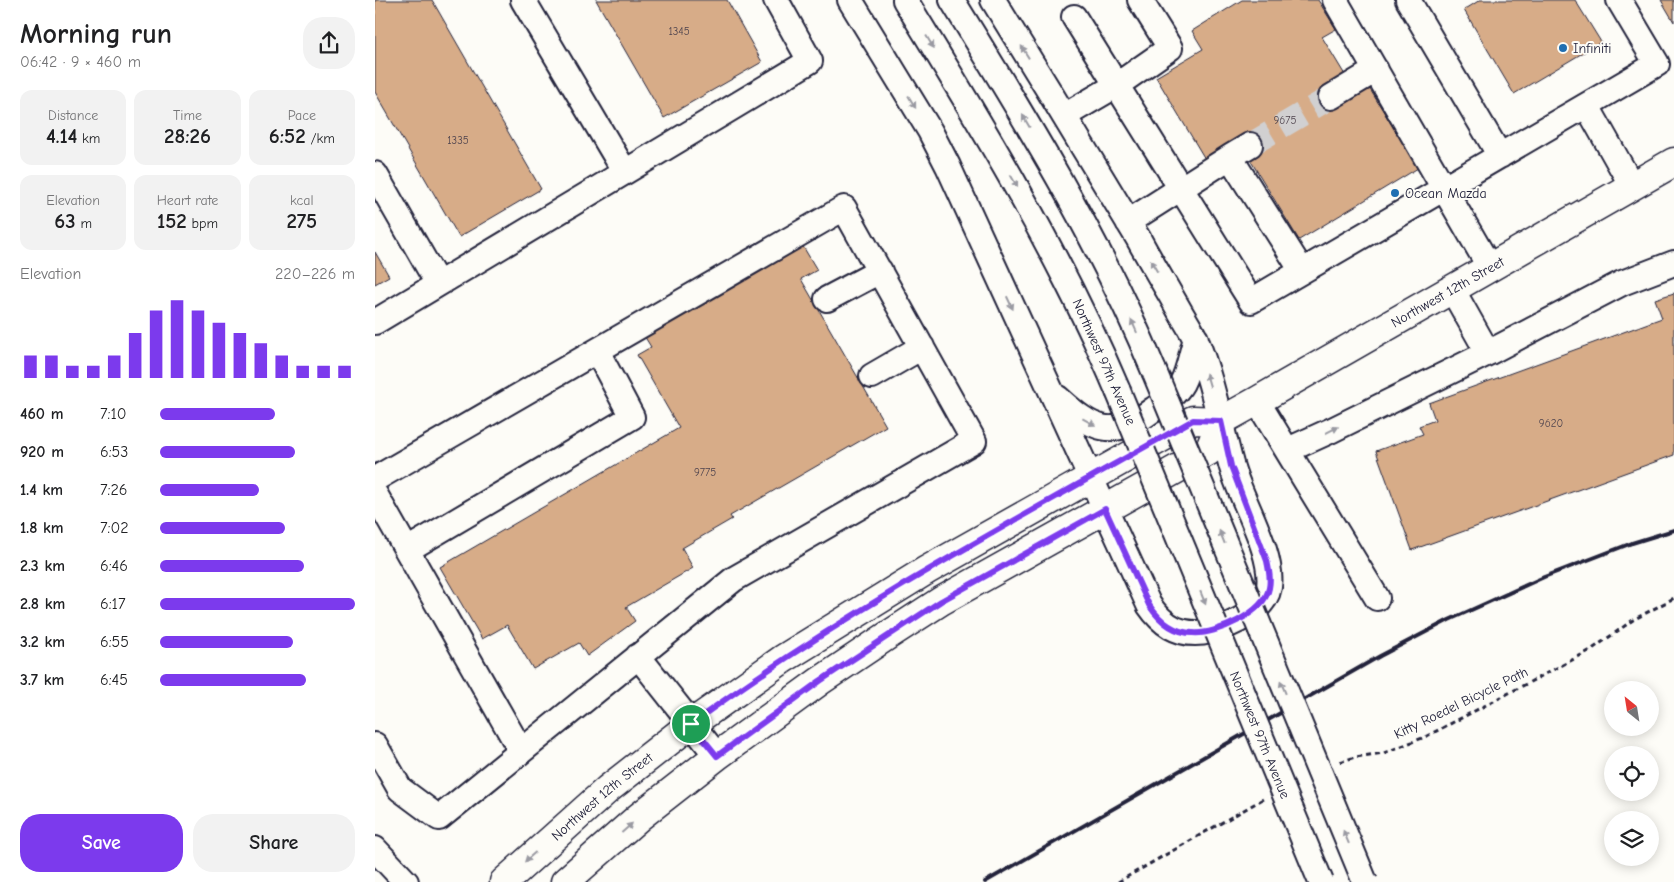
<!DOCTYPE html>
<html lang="en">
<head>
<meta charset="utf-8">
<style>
	body { margin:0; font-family:"Comic Neue",sans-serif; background:#f2f2f2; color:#202124; height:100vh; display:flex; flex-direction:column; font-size:19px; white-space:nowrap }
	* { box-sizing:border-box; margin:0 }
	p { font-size:16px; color:#757577 }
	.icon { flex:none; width:28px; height:28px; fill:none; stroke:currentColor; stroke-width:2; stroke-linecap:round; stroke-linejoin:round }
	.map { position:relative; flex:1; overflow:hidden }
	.details { display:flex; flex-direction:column; background:#fff; width:375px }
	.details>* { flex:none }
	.needle { width:32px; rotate:330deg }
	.buttons { position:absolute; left:1229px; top:681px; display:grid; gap:10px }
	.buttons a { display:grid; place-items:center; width:55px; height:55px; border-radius:50%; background:#fff; box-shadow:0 2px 12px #0003; font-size:25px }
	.pin { position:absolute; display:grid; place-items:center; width:42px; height:42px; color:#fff; margin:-21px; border:2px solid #fff; border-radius:50%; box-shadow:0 1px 5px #0007 }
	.round { display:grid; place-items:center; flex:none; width:52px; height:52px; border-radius:20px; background:#f2f2f2 }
	.overview { display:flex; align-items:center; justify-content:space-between; height:85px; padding:0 20px }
	h1 { font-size:28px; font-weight:700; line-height:38px }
	.stats { display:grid; grid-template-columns:repeat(3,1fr); gap:8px; height:85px; padding:5px 20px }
	.stats div { display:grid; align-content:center; border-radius:12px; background:#f2f2f2; text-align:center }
	.stats b { font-size:21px; font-weight:700 }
	.stats small { font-size:14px; font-weight:400 }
	.stats p { font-size:14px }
	.chart { height:140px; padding:10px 20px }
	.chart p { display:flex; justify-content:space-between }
	.chart svg { width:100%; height:90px; margin-top:5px; stroke:#7c3aed; stroke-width:6 }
	.cta { display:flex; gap:10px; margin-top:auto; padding:10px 20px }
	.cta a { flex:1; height:58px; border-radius:20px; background:#7c3aed; color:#fff; font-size:20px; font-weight:700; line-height:58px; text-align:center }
	.cta a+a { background:#f2f2f2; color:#202124 }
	ul { padding:0 20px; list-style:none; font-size:16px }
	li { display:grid; grid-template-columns:80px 60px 1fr; align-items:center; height:38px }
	li i { height:12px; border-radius:6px; background:#7c3aed }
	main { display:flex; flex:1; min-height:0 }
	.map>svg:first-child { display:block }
	.building { fill:#d7ac88; stroke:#22223b }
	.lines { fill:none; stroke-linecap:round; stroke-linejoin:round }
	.minor-tunnel { stroke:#d1d0d1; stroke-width:24; stroke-dasharray:24 12; stroke-linecap:butt }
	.minor-casing { stroke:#22223b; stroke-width:28 }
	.major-casing { stroke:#22223b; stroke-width:31 }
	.path { stroke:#22223b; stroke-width:3; stroke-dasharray:5 4; stroke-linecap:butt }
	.minor { stroke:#fdfcf7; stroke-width:24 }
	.major { stroke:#fdfcf7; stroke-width:28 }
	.rail { stroke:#22223b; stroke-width:4 }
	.minor-bridge-casing { stroke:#22223b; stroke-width:28; stroke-linecap:butt }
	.minor-bridge { stroke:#fdfcf7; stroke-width:24 }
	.oneway { fill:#9a9aa2 }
	.route-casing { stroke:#fff; stroke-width:10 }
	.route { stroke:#7c3aed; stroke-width:6 }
	.poi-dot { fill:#1f6fb2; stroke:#fdfcf7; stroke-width:2 }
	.labels { text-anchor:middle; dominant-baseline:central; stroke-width:4; stroke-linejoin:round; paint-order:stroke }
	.number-label { font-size:11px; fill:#4f444e }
	.poi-label { font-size:14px; fill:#22223b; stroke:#fdfcf7; text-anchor:start }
	.street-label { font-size:14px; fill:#22223b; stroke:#fdfcf7 }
</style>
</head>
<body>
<main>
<section class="details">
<div class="overview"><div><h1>Morning run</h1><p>06:42 · 9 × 460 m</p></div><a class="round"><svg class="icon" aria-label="share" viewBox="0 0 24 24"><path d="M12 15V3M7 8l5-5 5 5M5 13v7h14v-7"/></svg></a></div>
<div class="stats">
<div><p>Distance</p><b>4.14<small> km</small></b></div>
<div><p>Time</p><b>28:26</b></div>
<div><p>Pace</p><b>6:52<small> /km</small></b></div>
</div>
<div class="stats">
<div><p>Elevation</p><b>63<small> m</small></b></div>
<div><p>Heart rate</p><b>152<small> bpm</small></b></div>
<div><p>kcal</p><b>275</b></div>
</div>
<div class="chart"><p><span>Elevation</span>220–226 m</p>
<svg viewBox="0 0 160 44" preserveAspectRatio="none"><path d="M5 44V33M15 44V33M25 44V38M35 44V38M45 44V33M55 44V22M65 44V11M75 44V6M85 44V11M95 44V17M105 44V22M115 44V27M125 44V33M135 44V38M145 44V38M155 44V38"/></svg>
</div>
<ul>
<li><b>460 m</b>7:10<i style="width:59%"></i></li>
<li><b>920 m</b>6:53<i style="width:69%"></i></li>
<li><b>1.4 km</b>7:26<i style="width:51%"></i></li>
<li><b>1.8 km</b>7:02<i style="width:64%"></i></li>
<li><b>2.3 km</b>6:46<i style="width:74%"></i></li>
<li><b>2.8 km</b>6:17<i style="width:100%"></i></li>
<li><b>3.2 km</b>6:55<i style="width:68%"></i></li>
<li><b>3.7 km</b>6:45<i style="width:75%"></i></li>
</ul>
<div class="cta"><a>Save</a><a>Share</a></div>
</section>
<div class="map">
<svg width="1299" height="882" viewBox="0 0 1299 882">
	<rect width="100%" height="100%" fill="#fdfcf7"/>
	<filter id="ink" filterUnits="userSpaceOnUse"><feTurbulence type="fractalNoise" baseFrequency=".02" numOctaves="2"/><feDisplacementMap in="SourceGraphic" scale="10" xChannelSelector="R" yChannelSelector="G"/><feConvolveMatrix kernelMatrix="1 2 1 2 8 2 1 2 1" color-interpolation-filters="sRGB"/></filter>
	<g filter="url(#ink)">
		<path class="building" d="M0,0h57l109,189 -82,48 -84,-145z
			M221,0h131l35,62 -98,56z
			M867,0h76l18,29 -14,8 23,38 -21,12 44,-1 50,82 -119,72 -50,-82 -44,1 -49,-82 47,-28 -11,-18z
			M1105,0h95l26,42 -87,52 -50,-84z
			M1286,0h13v22z
			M426,243l16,27 -16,9 85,147 -156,90 2,3 -50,29 11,20 -67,39 9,14 -48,35 -8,-13 -46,26 -26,-44 -25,14 -42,-72 239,-139 -42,-73 14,-8 -8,-13z
			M0,252l14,24 -14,8z
			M1299,293v162l-262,95 -36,-99 47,-17 -4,-8 16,-6 -6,-17 233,-85 -7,-19z"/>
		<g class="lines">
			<path class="minor-tunnel" d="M875,145l81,-48"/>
			<defs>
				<path id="minor" d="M148,0l102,172
					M475,0l80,131 18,35 201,439c15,22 34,33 62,26 21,-6 54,-20 58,-44 5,-35 -29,-88 -38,-123 -11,-41 -19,-85 -35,-124 -5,-11 -12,-21 -18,-32 -13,-23 -27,-46 -40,-70 -48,-80 -96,-159 -145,-238
					M530,0c78,127 155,254 213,391
					M577,0c74,120 148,240 202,371
					M960,0l155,268
					M1033,0l92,156
					M699,17l177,284 406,-237 -38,-64
					M956,97l45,-27
					M1212,106l45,80
					M689,116l53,-31 53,-37 -30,-48
					M855,157l20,-12
					M0,174l63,110
					M753,222l102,-65 72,114
					M1077,289l36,64 134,-70 52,-20
					M452,299l53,-28
					M0,322l435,-261 -34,-61
					M497,376l50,-29
					M683,398c35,32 54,43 96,11 10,-7 22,-15 28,-26 7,-13 9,-30 14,-44
					M882,401l120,197
					M913,450l44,-20 156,-77
					M0,479l469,-271 130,233 -240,138 -295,239 -39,-29 -25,-44
					M0,494l146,257
					M32,550l225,-133 -35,-66
					M263,656l79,100
					M0,849l31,33"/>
				<g id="major">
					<path id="s1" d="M129,882l104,-93 83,-65 92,-65 144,-89 266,-150 28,1 36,-20 417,-239"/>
					<path d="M190,882l74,-65 78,-61 103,-75 67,-45 54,-35 268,-150 12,-30"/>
				</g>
			</defs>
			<use href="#minor" class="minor-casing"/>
			<use href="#major" class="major-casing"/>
			<path class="path" d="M965,762l15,-5 29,-4 41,-16 166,-87 42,-30 41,-22
				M743,882l145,-83"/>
			<use href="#minor" class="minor"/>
			<use href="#major" class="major"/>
			<path class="rail" d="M610,882l395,-226 69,-36 95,-43 88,-34 42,-13"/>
			<defs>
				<g id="minor-bridge">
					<path d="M779,371l211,511"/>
					<path id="s2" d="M743,391l203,491"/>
				</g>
			</defs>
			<use href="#minor-bridge" class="minor-bridge-casing"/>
			<use href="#minor-bridge" class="minor-bridge"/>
		</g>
		<defs><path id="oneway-solid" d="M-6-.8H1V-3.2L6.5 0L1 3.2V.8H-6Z" transform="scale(1.25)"/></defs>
		<g class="oneway">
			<use href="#oneway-solid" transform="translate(555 42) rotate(59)"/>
			<use href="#oneway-solid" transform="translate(650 52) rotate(-122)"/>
			<use href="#oneway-solid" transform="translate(537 102) rotate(59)"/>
			<use href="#oneway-solid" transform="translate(651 121) rotate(-120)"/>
			<use href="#oneway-solid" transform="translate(639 181) rotate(60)"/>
			<use href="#oneway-solid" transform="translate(779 266) rotate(-120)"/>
			<use href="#oneway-solid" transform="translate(635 303) rotate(65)"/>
			<use href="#oneway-solid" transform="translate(759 326) rotate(-114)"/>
			<use href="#oneway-solid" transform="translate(833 380) rotate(-107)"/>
			<use href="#oneway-solid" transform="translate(714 422) rotate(28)"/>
			<use href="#oneway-solid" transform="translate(957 430) rotate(-26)"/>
			<use href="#oneway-solid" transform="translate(847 537) rotate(-112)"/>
			<use href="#oneway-solid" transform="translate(828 598) rotate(68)"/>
			<use href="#oneway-solid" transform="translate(908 687) rotate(-112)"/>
			<use href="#oneway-solid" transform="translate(252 828) rotate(-42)"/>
			<use href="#oneway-solid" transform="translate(971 837) rotate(-113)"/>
			<use href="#oneway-solid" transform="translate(155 857) rotate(138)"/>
		</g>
	</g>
	<g class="lines" filter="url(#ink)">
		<defs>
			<path id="route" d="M818,420l28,1 10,45 36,95c2,9 4,18 2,27 -5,25 -53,47 -76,45 -20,0 -34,-13 -44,-28l-44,-96 -164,92 -121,80 -103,75 -26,-32c158,-116 332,-208 502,-304z"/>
		</defs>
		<use href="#route" class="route-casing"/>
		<use href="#route" class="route"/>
	</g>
	<g class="poi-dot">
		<circle cx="1188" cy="48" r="5"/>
		<circle cx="1020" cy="193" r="5"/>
	</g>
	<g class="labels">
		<g class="number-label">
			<text x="304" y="31">1345</text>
			<text x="910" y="120">9675</text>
			<text x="83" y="140">1335</text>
			<text x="1176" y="423">9620</text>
			<text x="330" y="472">9775</text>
		</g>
		<g class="poi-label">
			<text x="1198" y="48">Infiniti</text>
			<text x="1030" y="193">Ocean Mazda</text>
		</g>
		<g class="street-label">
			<text stroke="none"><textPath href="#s1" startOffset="1121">Northwest 12th Street</textPath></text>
			<text transform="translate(729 362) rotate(66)">Northwest 97th Avenue</text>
			<text transform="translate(1086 703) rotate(-26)">Kitty Roedel Bicycle Path</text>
			<text stroke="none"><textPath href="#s2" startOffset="372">Northwest 97th Avenue</textPath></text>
			<text stroke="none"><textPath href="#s1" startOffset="130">Northwest 12th Street</textPath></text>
		</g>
	</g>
</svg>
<div class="buttons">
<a><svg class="needle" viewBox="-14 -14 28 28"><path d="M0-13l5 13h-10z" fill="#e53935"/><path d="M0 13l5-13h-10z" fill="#757577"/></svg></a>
<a><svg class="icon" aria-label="locate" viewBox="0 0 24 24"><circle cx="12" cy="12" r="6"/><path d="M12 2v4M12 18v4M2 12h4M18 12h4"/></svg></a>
<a><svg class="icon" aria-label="layers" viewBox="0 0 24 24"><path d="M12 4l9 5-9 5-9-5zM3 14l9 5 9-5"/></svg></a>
</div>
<div class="pin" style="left:316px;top:724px;background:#1e9e55"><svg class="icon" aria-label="arrive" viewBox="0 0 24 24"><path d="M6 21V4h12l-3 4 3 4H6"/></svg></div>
</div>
</main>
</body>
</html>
